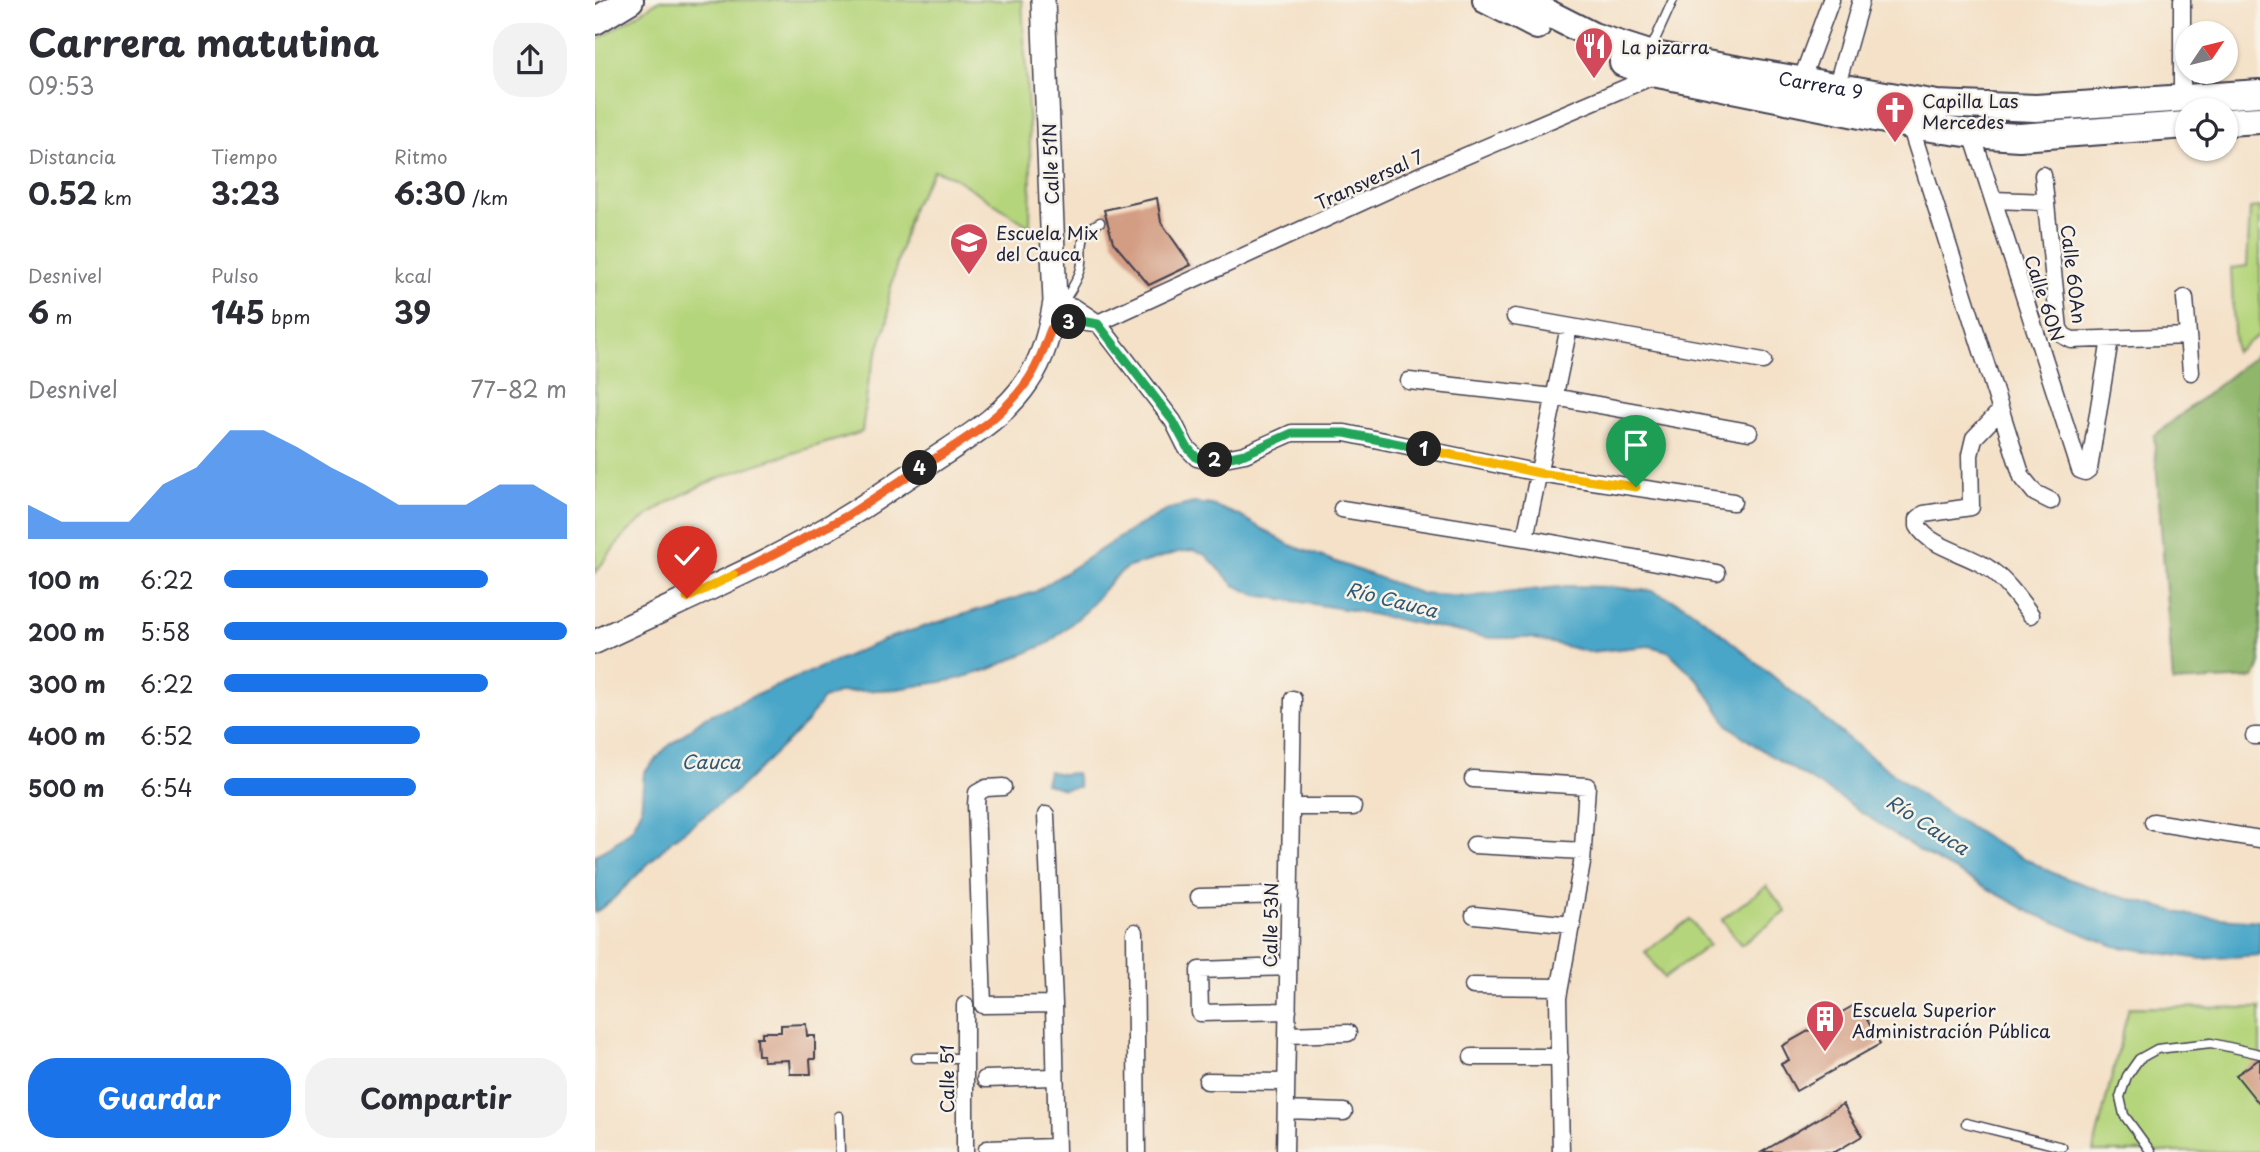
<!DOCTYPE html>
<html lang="es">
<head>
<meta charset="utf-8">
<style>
	body { margin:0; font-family:"Playpen Sans",sans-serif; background:#f2f2f3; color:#2b2b33; height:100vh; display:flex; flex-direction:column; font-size:26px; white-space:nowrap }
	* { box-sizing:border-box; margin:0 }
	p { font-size:23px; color:#7c7c81 }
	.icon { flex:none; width:38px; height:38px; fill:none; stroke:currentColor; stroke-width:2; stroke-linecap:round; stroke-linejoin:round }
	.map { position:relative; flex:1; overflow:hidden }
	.details { display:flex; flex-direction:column; background:#fff; width:595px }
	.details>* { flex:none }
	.needle { width:46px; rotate:55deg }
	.fabs { position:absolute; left:1580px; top:21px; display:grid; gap:14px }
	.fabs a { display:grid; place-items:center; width:63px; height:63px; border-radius:50%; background:#fff; box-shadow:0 2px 5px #0004; font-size:35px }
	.pin { position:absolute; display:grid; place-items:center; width:60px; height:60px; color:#fff; margin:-72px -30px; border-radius:50% 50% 50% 0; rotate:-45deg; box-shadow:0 0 7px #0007 }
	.pin .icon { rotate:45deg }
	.km { position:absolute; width:35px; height:35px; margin:-18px; border-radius:50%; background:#222; color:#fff; font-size:19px; line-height:35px; text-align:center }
	.round { display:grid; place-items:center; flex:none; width:74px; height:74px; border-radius:28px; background:#f2f2f3 }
	.overview { display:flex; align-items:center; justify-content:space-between; height:119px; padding:0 28px }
	h1 { font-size:38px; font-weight:700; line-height:52px }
	.stats { display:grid; grid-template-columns:repeat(3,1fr); gap:10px; height:119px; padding:7px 28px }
	.stats div { display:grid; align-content:center }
	.stats b { font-size:30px; font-weight:700 }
	.stats small { font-size:19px; font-weight:400 }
	.stats p { font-size:19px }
	.chart { height:196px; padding:14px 28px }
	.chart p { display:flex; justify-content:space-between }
	.chart svg { width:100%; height:126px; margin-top:7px; fill:#1a73e8; opacity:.7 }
	.button { display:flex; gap:14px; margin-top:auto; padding:14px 28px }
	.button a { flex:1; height:80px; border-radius:28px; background:#1a73e8; color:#fff; font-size:28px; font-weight:700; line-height:80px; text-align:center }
	.button a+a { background:#f2f2f3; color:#2b2b33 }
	ul { padding:0 28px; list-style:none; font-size:23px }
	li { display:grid; grid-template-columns:112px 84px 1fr; align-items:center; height:52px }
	li i { height:18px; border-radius:9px; background:#1a73e8 }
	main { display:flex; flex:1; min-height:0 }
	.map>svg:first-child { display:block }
	.green { fill:#b5d57c; stroke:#6c7c5c; stroke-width:2 }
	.forest { fill:#90b66c; stroke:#596c54; stroke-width:2 }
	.water { fill:#4aa6c8; stroke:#366482; stroke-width:2 }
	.building { fill:#d39d83 }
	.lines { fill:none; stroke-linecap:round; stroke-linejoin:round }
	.lane-casing { stroke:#423f50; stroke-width:11 }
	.street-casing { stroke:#423f50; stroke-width:19 }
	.secondary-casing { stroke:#423f50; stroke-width:26 }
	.primary-casing { stroke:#423f50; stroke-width:30 }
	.lane { stroke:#fff; stroke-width:8 }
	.street { stroke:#fff; stroke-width:16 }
	.secondary { stroke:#fff; stroke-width:23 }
	.primary { stroke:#fff; stroke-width:26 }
	.split-1-casing { stroke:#fff; stroke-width:14 }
	.split-2-casing { stroke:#fff; stroke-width:14 }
	.split-3-casing { stroke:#fff; stroke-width:14 }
	.split-4-casing { stroke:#fff; stroke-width:14 }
	.split-5-casing { stroke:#fff; stroke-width:14 }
	.split-6-casing { stroke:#fff; stroke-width:14 }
	.split-1 { stroke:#f5b400; stroke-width:9 }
	.split-2 { stroke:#22a559; stroke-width:9 }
	.split-3 { stroke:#22a559; stroke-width:9 }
	.split-4 { stroke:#f0652b; stroke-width:9 }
	.split-5 { stroke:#f0652b; stroke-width:9 }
	.split-6 { stroke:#f5b400; stroke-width:9 }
	.labels { text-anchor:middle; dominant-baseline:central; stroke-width:5; stroke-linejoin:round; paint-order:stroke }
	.poi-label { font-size:18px; fill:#22223b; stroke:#f7f3e8; text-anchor:start }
	.street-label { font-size:18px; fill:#22223b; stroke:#f7f3e8 }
	.water-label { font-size:19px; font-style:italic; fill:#325773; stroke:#f7f3e8 }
</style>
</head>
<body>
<main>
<section class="details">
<div class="overview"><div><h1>Carrera matutina</h1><p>09:53</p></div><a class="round"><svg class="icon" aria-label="share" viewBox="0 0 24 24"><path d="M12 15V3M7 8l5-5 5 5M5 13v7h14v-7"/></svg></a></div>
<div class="stats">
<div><p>Distancia</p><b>0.52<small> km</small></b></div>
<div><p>Tiempo</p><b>3:23</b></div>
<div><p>Ritmo</p><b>6:30<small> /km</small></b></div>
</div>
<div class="stats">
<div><p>Desnivel</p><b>6<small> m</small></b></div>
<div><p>Pulso</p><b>145<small> bpm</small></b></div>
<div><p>kcal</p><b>39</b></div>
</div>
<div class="chart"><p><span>Desnivel</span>77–82 m</p>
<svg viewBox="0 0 160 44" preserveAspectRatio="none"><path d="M0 44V32L10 38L20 38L30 38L40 25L50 19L60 6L70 6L80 12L90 19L100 25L110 32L120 32L130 32L140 25L150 25L160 32V44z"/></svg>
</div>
<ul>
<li><b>100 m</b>6:22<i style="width:77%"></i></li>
<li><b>200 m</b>5:58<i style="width:100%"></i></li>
<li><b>300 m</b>6:22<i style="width:77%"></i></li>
<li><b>400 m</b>6:52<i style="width:57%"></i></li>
<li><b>500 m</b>6:54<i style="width:56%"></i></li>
</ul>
<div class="button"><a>Guardar</a><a>Compartir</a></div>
</section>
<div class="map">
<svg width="1665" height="1152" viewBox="0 0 1665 1152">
	<rect width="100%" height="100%" fill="#f7f3e8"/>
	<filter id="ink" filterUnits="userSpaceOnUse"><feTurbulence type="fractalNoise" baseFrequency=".0143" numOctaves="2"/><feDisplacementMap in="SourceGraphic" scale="14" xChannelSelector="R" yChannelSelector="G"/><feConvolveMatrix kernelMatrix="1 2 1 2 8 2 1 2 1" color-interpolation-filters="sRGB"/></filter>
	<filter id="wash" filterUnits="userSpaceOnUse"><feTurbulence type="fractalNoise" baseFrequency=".00686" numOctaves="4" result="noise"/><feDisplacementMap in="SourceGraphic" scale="28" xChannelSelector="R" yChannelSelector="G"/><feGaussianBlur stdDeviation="1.57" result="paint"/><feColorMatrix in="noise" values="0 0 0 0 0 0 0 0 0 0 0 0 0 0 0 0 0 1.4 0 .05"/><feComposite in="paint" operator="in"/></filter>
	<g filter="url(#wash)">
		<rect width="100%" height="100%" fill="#f4e1c8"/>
		<path class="green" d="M65,0h362l9,165 -1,62 -77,-50 -19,-7 -22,38 -12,43 -11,44 -1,25 -19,58 -7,54c-77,25 -172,44 -233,99 -13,12 -23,28 -34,42v-532z
			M1665,207v127l-25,18 -4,-84 16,-2 3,-58z
			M1172,886l19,26 -45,33 -19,-26z
			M1095,919l19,26 -45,33 -19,-26z
			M1534,1007l131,1v144h-167z"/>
		<path class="forest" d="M1665,352v312l-6,14 -81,4 -19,-246z"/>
		<path class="water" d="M599,503l18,2 28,11 50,29 133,49 44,3 101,-11 43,1 42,4 31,14 26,19 141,117 76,59 68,43 60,31 56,20 82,22 67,5v34l-59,4 -87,-13 -82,-33 -113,-62 -77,-52 -85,-52 -28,-21 -30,-45 -31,-30 -19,-5 -60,6 -58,-14h-41l-140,-28 -94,-15 -22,-10 -28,-30 -13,-5 -14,2 -53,16 -14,12 -27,32 -36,31 -61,27 -35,10 -56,9 -56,3 -18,7 -17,24 -73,71 -62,47 -58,58 -18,14v-58l15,-8 22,-18 9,-18 3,-38 21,-24 40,-32 186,-80 144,-45 99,-64 35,-19z
			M453,771l13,3 15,-1 3,14 -16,2 -18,-6z"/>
		<g id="blocks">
			<path class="building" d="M562,198l4,24 30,43 -42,20 -36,-43 -9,-32z
				M1263,1003l22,41 -84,47 -15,-27 8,-4 -7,-14z
				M211,1024l1,12h8v23h-5l1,15h-21l-1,-14 -26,1v-6h-5l-1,-18h5v-5h19v-7z
				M1663,1060h2v45l-24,-30z
				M1248,1104l19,32 -27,16h-73z"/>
		</g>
	</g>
	<g filter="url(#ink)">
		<use href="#blocks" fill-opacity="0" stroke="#423f50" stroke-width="2"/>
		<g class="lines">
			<defs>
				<path id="lane" d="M1055,51l23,-51
					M467,304c7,-11 15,-22 19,-35 5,-22 -7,-33 19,-47
					M321,1058h49
					M244,1116l1,36
					M1371,1123l96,24
					M1556,1152l-27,-37 -4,-18 7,-21 12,-17 18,-10 54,-6 49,11"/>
				<path id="street" d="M1587,0v99
					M1206,81l30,-81
					M1241,88l25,-88
					M1315,125l112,352 13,16 16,8
					M1377,134l108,336 5,2 4,-3 21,-130
					M1448,175l16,154 5,7 8,4 116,-4
					M1398,200l53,2
					M1590,298l6,74
					M460,302l19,5 24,16 75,98 13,26 11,11 12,3 36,-7 47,-21h53l194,40 194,29
					M920,317l248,44
					M503,323l325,-149 235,-100
					M456,329l29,-8 16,2
					M814,381l145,16 195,35
					M1405,411l-26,27 -4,17 1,52 -47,7 -6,5v7c12,22 53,28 73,44 16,12 28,29 40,45
					M747,509l183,29 192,35
					M930,538l44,-211
					M1659,736h6
					M878,779l114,7 -5,77 -24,135 3,154
					M408,787l-17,1 -9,5 -1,12 7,200 71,-1
					M696,807h62
					M451,815l8,189 3,148
					M1558,822l107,17
					M879,845l109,6
					M604,897l91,-2
					M879,915l98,10
					M540,932l2,220
					M878,986l86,1
					M370,1005v147
					M693,1011l-88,2 -1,-43 89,-3
					M692,1035l61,-2
					M877,1057h88
					M390,1079l70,-2
					M612,1081l79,1
					M691,1110l58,2
					M392,1149l69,-2
					M690,1152l8,-453"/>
				<path id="secondary" d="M0,642c85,-41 174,-77 253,-126 28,-17 54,-36 81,-53 34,-23 75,-46 98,-81 17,-24 23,-52 28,-80l-12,-302"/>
				<g id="primary">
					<path d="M891,0l51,26"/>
					<path id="s1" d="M927,0l71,36 56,18 288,50 99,4 224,-15"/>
					<path d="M0,21l35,-21"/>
					<path d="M1028,63l35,11 252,51 62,9 47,3 168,-12"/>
					<path d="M1631,122l34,-2"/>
				</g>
			</defs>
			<use href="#lane" class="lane-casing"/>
			<use href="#street" class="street-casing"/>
			<use href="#secondary" class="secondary-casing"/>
			<use href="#primary" class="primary-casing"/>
			<use href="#lane" class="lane"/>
			<use href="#street" class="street"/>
			<use href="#secondary" class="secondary"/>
			<use href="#primary" class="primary"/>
		</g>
	</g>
	<g class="lines" filter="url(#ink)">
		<defs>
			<path id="split-1" d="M829,449l115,24 97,14"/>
			<path id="split-2" d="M620,460l30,-6 47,-21h53l79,16"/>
			<path id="split-3" d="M474,322l11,-1 18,3 75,97 14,26 10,11 12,3 6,-1"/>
			<path id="split-4" d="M325,468c38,-24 80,-48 106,-85 12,-16 18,-36 25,-54l18,-7"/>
			<path id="split-5" d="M139,575l113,-59 73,-48"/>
			<path id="split-6" d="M92,598l47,-23"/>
		</defs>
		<use href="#split-1" class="split-1-casing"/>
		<use href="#split-2" class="split-2-casing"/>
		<use href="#split-3" class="split-3-casing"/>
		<use href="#split-4" class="split-4-casing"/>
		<use href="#split-5" class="split-5-casing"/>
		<use href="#split-6" class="split-6-casing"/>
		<use href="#split-1" class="split-1"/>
		<use href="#split-2" class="split-2"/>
		<use href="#split-3" class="split-3"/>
		<use href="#split-4" class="split-4"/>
		<use href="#split-5" class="split-5"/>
		<use href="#split-6" class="split-6"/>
	</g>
	<defs>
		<symbol id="restaurant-pin" viewBox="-11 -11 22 30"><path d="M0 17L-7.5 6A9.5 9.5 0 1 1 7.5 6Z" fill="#d1495b" stroke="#f7f3e8"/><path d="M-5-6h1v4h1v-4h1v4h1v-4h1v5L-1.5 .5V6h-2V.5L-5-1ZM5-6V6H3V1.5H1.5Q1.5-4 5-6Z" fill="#fff"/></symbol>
		<symbol id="church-pin" viewBox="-11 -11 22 30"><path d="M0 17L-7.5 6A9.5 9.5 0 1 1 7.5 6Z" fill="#d1495b" stroke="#f7f3e8"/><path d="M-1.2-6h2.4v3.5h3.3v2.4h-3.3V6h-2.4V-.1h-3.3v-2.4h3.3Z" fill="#fff"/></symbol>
		<symbol id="school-pin" viewBox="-11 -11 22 30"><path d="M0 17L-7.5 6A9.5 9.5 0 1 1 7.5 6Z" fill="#d1495b" stroke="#f7f3e8"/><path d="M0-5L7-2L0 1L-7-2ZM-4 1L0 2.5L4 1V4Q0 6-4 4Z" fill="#fff"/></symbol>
		<symbol id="building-pin" viewBox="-11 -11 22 30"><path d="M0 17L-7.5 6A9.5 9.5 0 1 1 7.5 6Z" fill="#d1495b" stroke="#f7f3e8"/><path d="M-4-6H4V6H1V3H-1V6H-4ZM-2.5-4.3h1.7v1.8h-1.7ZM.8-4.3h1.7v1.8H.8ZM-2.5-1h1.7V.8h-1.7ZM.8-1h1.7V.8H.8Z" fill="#fff"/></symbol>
	</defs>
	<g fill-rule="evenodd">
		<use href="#restaurant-pin" x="977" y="24" width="44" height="60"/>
		<use href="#church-pin" x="1278" y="88" width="44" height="60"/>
		<use href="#school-pin" x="352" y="220" width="44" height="60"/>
		<use href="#building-pin" x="1208" y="997" width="44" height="60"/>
	</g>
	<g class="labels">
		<g class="poi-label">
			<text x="1026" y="46">La pizarra</text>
			<text x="1327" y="100">Capilla Las<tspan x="1327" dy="21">Mercedes</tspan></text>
			<text x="401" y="232">Escuela Mix<tspan x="401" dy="21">del Cauca</tspan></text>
			<text x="1257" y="1009">Escuela Superior<tspan x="1257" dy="21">Administración Pública</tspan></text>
		</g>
		<g class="street-label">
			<text stroke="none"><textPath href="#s1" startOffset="313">Carrera 9</textPath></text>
			<text transform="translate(455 164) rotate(-92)">Calle 51N</text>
			<text transform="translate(774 179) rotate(-25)">Transversal 7</text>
			<text transform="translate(1479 274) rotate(83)">Calle 60An</text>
			<text transform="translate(1450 298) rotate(72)">Calle 60N</text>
			<text transform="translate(675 925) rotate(-89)">Calle 53N</text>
			<text transform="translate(351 1079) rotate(-90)">Calle 51</text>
		</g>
		<g class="water-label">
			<text transform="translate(797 599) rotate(14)">Río Cauca</text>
			<text x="116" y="761">Cauca</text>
			<text transform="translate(1333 824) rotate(33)">Río Cauca</text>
		</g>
	</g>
</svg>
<div class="fabs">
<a><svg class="needle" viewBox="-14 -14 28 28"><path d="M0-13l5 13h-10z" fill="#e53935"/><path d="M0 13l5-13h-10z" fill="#7c7c81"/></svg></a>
<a><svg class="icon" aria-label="locate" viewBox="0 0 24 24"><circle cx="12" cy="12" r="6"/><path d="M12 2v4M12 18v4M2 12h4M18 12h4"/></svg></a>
</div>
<div class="pin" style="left:1041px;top:487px;background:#1e9e55"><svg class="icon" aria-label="arrive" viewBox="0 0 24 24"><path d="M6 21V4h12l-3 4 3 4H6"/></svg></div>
<div class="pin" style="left:92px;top:598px;background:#d93025"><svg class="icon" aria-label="check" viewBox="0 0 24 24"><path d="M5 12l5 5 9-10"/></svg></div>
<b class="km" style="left:829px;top:449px">1</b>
<b class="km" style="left:620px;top:460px">2</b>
<b class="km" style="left:474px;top:322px">3</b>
<b class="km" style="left:325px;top:468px">4</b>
</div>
</main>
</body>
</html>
